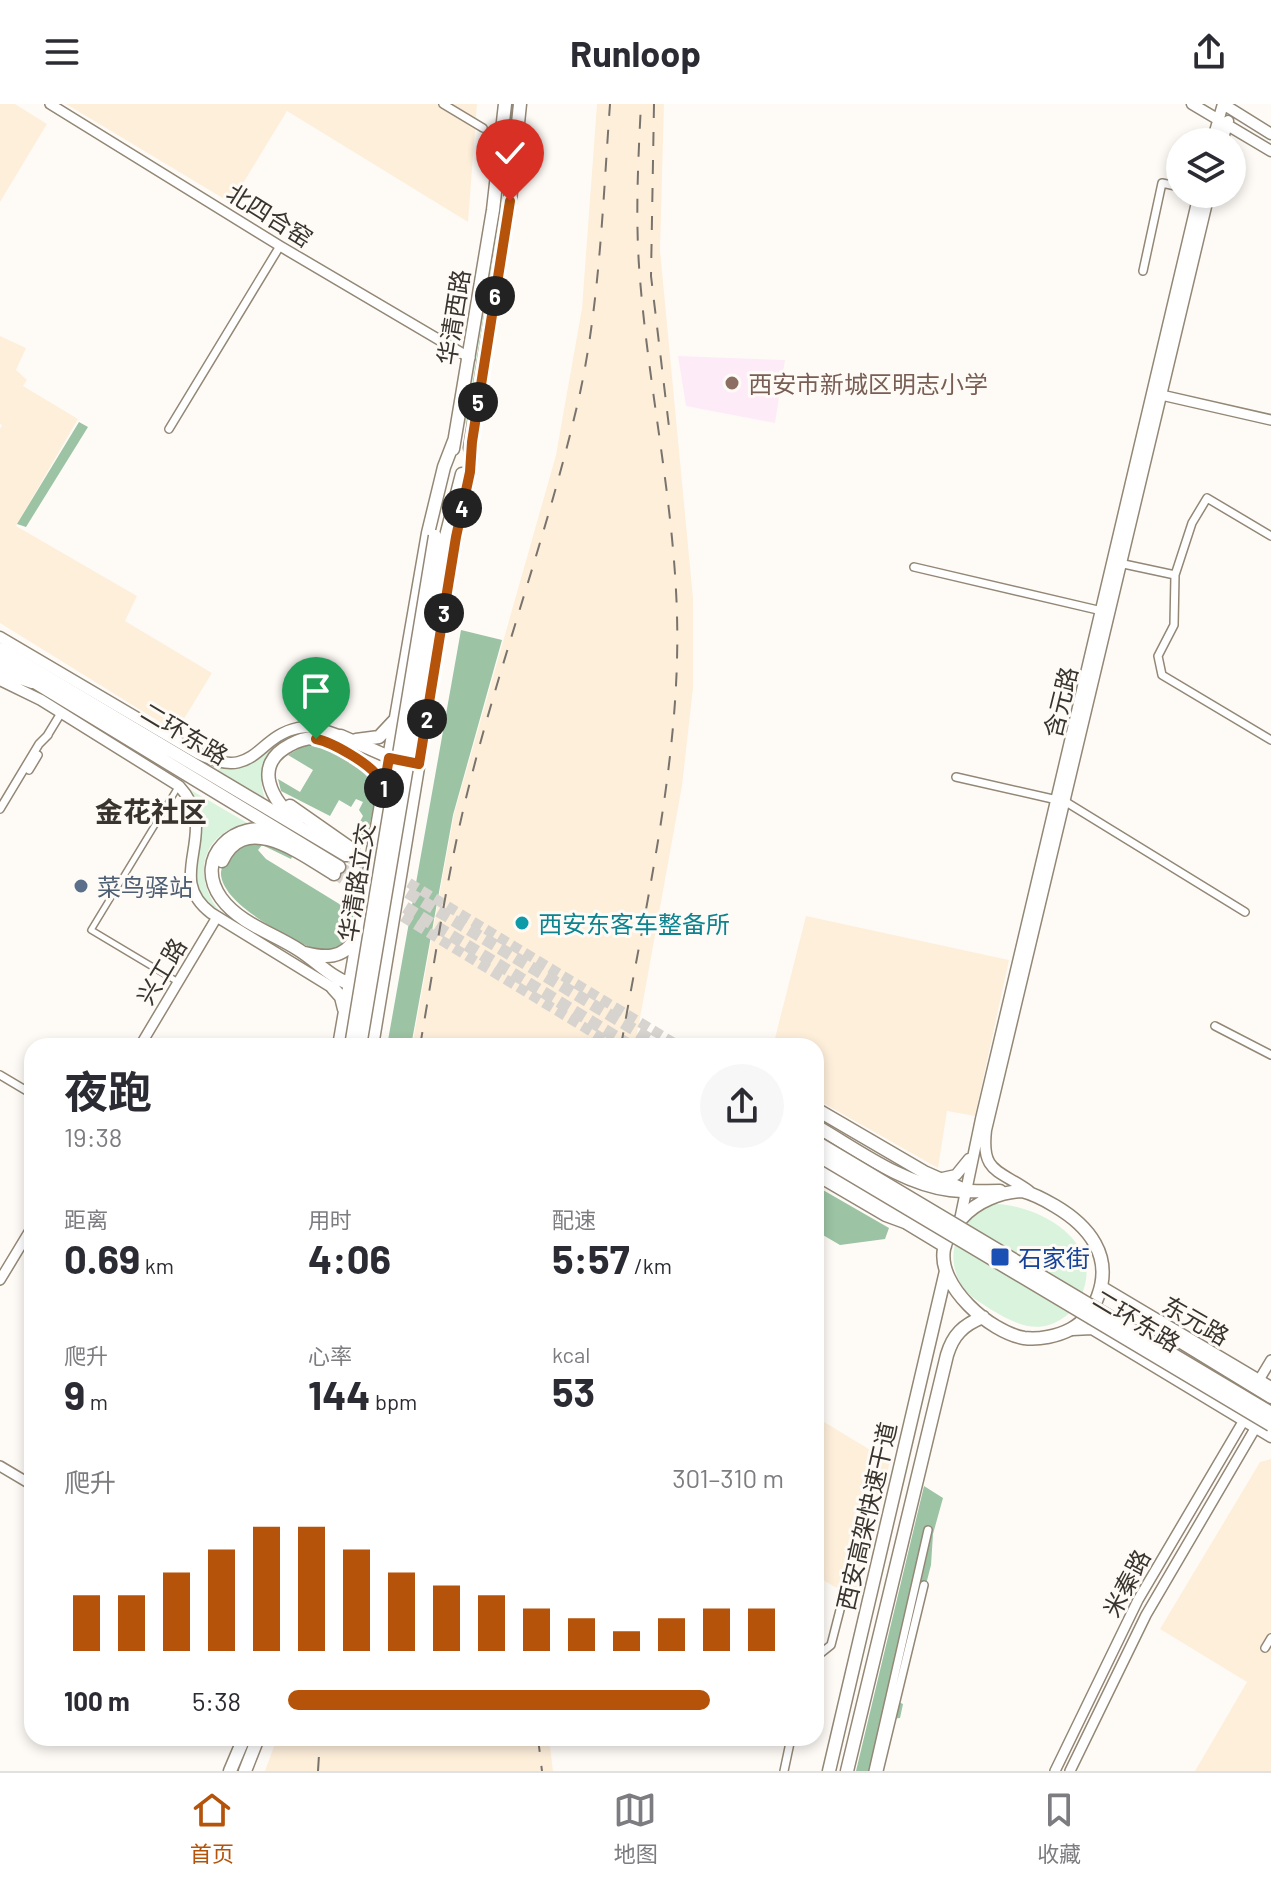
<!DOCTYPE html>
<html lang="zh">
<head>
<meta charset="utf-8">
<style>
	body { margin:0; font-family:Barlow,"Noto Sans SC",sans-serif; background:#f7f7f7; color:#2b2b33; height:100vh; display:flex; flex-direction:column; font-size:30px; white-space:nowrap }
	* { box-sizing:border-box; margin:0 }
	p { font-size:26px; color:#7c7c81 }
	.icon { flex:none; width:44px; height:44px; fill:none; stroke:currentColor; stroke-width:2; stroke-linecap:round; stroke-linejoin:round }
	.map { position:relative; flex:1; overflow:hidden }
	.panel { position:absolute; left:24px; top:934px; width:800px; height:708px; display:flex; flex-direction:column; background:#fff; border-radius:24px; box-shadow:0 4px 12px #0003 }
	.panel>* { flex:none }
	.tools { position:absolute; left:1166px; top:24px; display:grid; gap:16px }
	.tools a { display:grid; place-items:center; width:80px; height:80px; border-radius:50%; background:#fff; box-shadow:0 4px 12px #0003; font-size:40px }
	.pin { position:absolute; display:grid; place-items:center; width:68px; height:68px; color:#fff; margin:-82px -34px; border-radius:50% 50% 50% 0; rotate:-45deg; box-shadow:0 0 8px #0007 }
	.pin .icon { rotate:45deg }
	.km { position:absolute; width:40px; height:40px; margin:-20px; border-radius:50%; background:#222; color:#fff; font-size:22px; line-height:40px; text-align:center }
	.round { display:grid; place-items:center; flex:none; width:84px; height:84px; border-radius:42px; background:#f7f7f7 }
	.head { display:flex; align-items:center; justify-content:space-between; height:136px; padding:0 40px }
	h1 { font-size:44px; font-weight:700; line-height:60px }
	.figures { display:grid; grid-template-columns:repeat(3,1fr); gap:12px; height:136px; padding:8px 40px }
	.figures div { display:grid; align-content:center }
	.figures b { font-size:40px; font-weight:700 }
	.figures small { font-size:22px; font-weight:400 }
	.figures p { font-size:22px }
	.chart { height:224px; padding:16px 40px }
	.chart p { display:flex; justify-content:space-between }
	.chart svg { width:100%; height:144px; margin-top:8px; stroke:#b45309; stroke-width:6 }
	ul { padding:0 40px; list-style:none; font-size:26px }
	li { display:grid; grid-template-columns:128px 96px 1fr; align-items:center; height:60px }
	li i { height:20px; border-radius:10px; background:#b45309 }
	header { display:flex; justify-content:space-between; align-items:center; height:104px; padding:0 40px; background:#fff; font-size:36px; font-weight:700 }
	.menu { display:flex; justify-content:space-around; align-items:center; height:112px; border-top:2px solid #e1e1e2; background:#fff; font-size:22px; color:#7c7c81 }
	.menu a { display:grid; justify-items:center; gap:4px }
	.menu .active { color:#b45309 }
	.map>svg:first-child { display:block }
	.built { fill:#feefdb }
	.education { fill:#fdecf7 }
	.green { fill:#d9f3dd }
	.forest { fill:#9cc3a4 }
	.lines { fill:none; stroke-linecap:round; stroke-linejoin:round }
	.secondary-tunnel { stroke:#d7d3cf; stroke-width:10; stroke-dasharray:10 5; stroke-linecap:butt }
	.trunk-tunnel { stroke:#d7d3cf; stroke-width:12; stroke-dasharray:12 6; stroke-linecap:butt }
	.pedestrian-casing { stroke:#938776; stroke-width:8 }
	.minor-casing { stroke:#938776; stroke-width:10 }
	.tertiary-casing { stroke:#938776; stroke-width:12 }
	.secondary-casing { stroke:#938776; stroke-width:13 }
	.primary-casing { stroke:#938776; stroke-width:15 }
	.trunk-casing { stroke:#938776; stroke-width:15 }
	.pedestrian { stroke:#fff; stroke-width:5 }
	.minor { stroke:#fff; stroke-width:7 }
	.tertiary { stroke:#fff; stroke-width:9 }
	.secondary { stroke:#fff; stroke-width:10 }
	.primary { stroke:#fff; stroke-width:12 }
	.trunk { stroke:#fff; stroke-width:12 }
	.rail { stroke:#78736d; stroke-width:2; stroke-dasharray:14 14; stroke-linecap:butt }
	.primary-bridge-casing { stroke:#938776; stroke-width:15; stroke-linecap:butt }
	.trunk-bridge-casing { stroke:#938776; stroke-width:15; stroke-linecap:butt }
	.primary-bridge { stroke:#fff; stroke-width:12 }
	.trunk-bridge { stroke:#fff; stroke-width:12 }
	.route-casing { stroke:#fff; stroke-width:16 }
	.route { stroke:#b45309; stroke-width:10 }
	.education-dot { fill:#8d6e63; stroke:#fefbf7; stroke-width:3 }
	.service-dot { fill:#5c6f8a; stroke:#fefbf7; stroke-width:3 }
	.culture-dot { fill:#0f9aa8; stroke:#fefbf7; stroke-width:3 }
	.transit-dot { fill:#1a4fb4; stroke:#fefbf7; stroke-width:3 }
	.labels { text-anchor:middle; dominant-baseline:central; stroke-width:6; stroke-linejoin:round; paint-order:stroke }
	.street-label { font-size:24px; fill:#39342d; stroke:#fefbf7 }
	.education-label { font-size:24px; fill:#785e54; stroke:#fefbf7; text-anchor:start }
	.service-label { font-size:24px; fill:#4e5e75; stroke:#fefbf7; text-anchor:start }
	.culture-label { font-size:24px; fill:#0d838f; stroke:#fefbf7; text-anchor:start }
	.transit-label { font-size:24px; fill:#164399; stroke:#fefbf7; text-anchor:start }
	.quarter-label { font-size:28px; font-weight:bold; fill:#39342d; stroke:#fefbf7 }
</style>
</head>
<body>
<header><svg class="icon" aria-label="menu" viewBox="0 0 24 24"><path d="M4 6h16M4 12h16M4 18h16"/></svg>Runloop<svg class="icon" aria-label="share" viewBox="0 0 24 24"><path d="M12 15V3M7 8l5-5 5 5M5 13v7h14v-7"/></svg></header>
<div class="map">
<svg width="1271" height="1667" viewBox="0 0 1271 1667">
	<rect width="100%" height="100%" fill="#fefbf7"/>
	<path class="built" d="M0,0h15l32,20 -47,78z
		M66,0h411l-9,118 -181,-111 -56,92z
		M597,0h67l-4,146 33,348v90l-11,98 -47,260h-223l42,-232 102,-359 26,-147z
		M0,232l26,12 -10,22 11,10 -4,6 55,33 -62,107 121,70 -12,25 87,52 -36,59 -176,-109v-194l2,-4 -2,-1z
		M806,812l203,44 -34,156 -28,-5 -9,57 -122,-69v-53h-43z
		M816,1313l74,45 -36,136 -38,-22z
		M1271,1355v312h-76l52,-89 -87,-53 100,-167z
		M277,1634h272l4,33h-288z"/>
	<path class="education" d="M678,252l107,4 -10,63 -89,-17z"/>
	<path class="green" d="M510,0h4l-19,154h-4l10,-65z
		M489,163l5,1 -26,156 -5,-1z
		M299,631c-28,14 -45,31 -34,64l-55,-33c46,9 52,-23 89,-31z
		M177,678l72,42c-54,8 -57,63 -22,95l-20,-15 -8,-13 -5,-19 6,-43z
		M996,1100c41,1 104,35 88,84 -4,13 -9,22 -21,30 -26,18 -49,5 -73,-9 -10,-7 -22,-13 -28,-23 -21,-35 -1,-70 34,-82z"/>
	<path class="forest" d="M79,318l9,5 -62,100 -9,-3z
		M461,526l41,10 -49,175 -42,231h-24z
		M305,641c18,-1 64,24 68,42 4,15 -4,37 -6,51l-12,-7 8,-15 -4,-6 4,-8 -7,-3 -5,8 -12,-7 -9,16 -49,-25 -3,-12 22,13 13,-22 -25,-15z
		M264,738l29,13 -2,4 -29,-14 -4,5 8,9 88,54 -7,29 -20,10 -11,-2c-25,-11 -97,-47 -95,-78 1,-10 11,-19 17,-27z
		M816,1082l73,42 -4,11 -45,6 -24,-14z
		M924,1382l19,12 -10,36 -2,31 -35,136 7,3 -3,14 -17,2 -10,51h-17z"/>
	<g class="lines">
		<path class="secondary-tunnel" d="M350,744l26,15
			M334,770l36,22
			M396,771l283,171
			M390,805l225,137"/>
		<path class="trunk-tunnel" d="M346,751l315,191
			M339,763l35,21
			M390,794l241,148"/>
		<defs>
			<path id="pedestrian" d="M178,878l-87,-52 87,-143"/>
			<path id="minor" d="M443,0l40,24
				M1143,167l19,-88 18,4
				M169,325l111,-183
				M1271,432l-64,-38 -15,25 -17,52 -1,50 -16,31 4,19 109,65
				M1119,459l56,12
				M914,463l188,44
				M47,632l14,-23
				M29,666l9,-15
				M956,673l110,25 179,110
				M0,705l39,-65 9,-9
				M1215,922l56,29
				M0,971l32,19
				M1265,1544l6,-10
				M816,1553l15,-12 10,-39
				M784,1667l7,-33
				M873,1667l55,-241
				M879,1667l45,-186"/>
			<path id="tertiary" d="M50,0l230,142 190,112
				M1157,290l114,26
				M140,942l77,-129
				M0,1176l32,-53
				M1259,1276l12,-20
				M0,1362l32,19
				M1055,1667l83,-171 106,-180
				M1070,1667l76,-156 110,-188"/>
			<path id="secondary" d="M1192,0l79,47
				M1212,38l11,-38 48,30
				M1222,38l6,-21
				M0,533l197,116c59,30 58,-16 101,-25 14,-3 30,3 43,8
				M0,568l32,11
				M0,576l41,20 138,86c44,47 -17,90 32,127l122,75
				M938,1075l18,-4 13,-16
				M1029,1087c-31,-22 -48,-18 -43,-61l223,-936
				M960,1116l21,-101 218,-925
				M1101,1182l170,101
				M1072,1226l20,-1 179,108"/>
			<path id="primary" d="M470,344l40,-247 10,-97
				M453,345l40,-239 12,-106
				M445,436l17,-66
				M341,632l55,24
				M356,636l23,-3 15,-16
				M290,702l60,42
				M297,717c-25,-20 -46,-56 -7,-76 9,-5 20,-8 30,-6 12,3 23,12 34,18 13,8 25,17 28,32
				M278,728c-42,-14 -86,25 -57,66 19,26 52,35 78,52 19,12 34,30 57,36
				M222,757c23,-51 81,-6 112,13
				M305,849c20,5 38,6 50,-14
				M333,884l8,9 3,12
				M339,942l89,-513 16,-66 10,-26
				M372,942l84,-509 14,-65 2,-30
				M816,1005l108,63 43,19
				M816,1070l70,41 19,7
				M230,1667l14,-33
				M245,1667l13,-33"/>
			<path id="trunk" d="M0,545l346,206
				M0,557l339,206
				M816,1022c40,23 86,58 134,64 16,2 33,1 50,1
				M816,1060l74,44 17,15 38,23
				M1022,1087c12,3 23,9 33,15 34,20 58,50 43,90 -5,14 -14,26 -27,33 -13,7 -32,11 -47,9 -34,-6 -87,-52 -80,-89 2,-11 11,-23 18,-31 15,-17 39,-26 60,-27z
				M1159,1217l22,21 90,55
				M1148,1257l23,10
				M829,1667l117,-500
				M847,1667l100,-416c6,-20 16,-30 36,-38"/>
		</defs>
		<use href="#pedestrian" class="pedestrian-casing"/>
		<use href="#minor" class="minor-casing"/>
		<use href="#tertiary" class="tertiary-casing"/>
		<use href="#secondary" class="secondary-casing"/>
		<use href="#primary" class="primary-casing"/>
		<use href="#trunk" class="trunk-casing"/>
		<use href="#pedestrian" class="pedestrian"/>
		<use href="#minor" class="minor"/>
		<use href="#tertiary" class="tertiary"/>
		<use href="#secondary" class="secondary"/>
		<use href="#primary" class="primary"/>
		<use href="#trunk" class="trunk"/>
		<path class="rail" d="M654,0l-3,172 18,151
			M420,942c15,-86 27,-172 48,-256 33,-133 82,-263 112,-397 20,-94 23,-193 30,-289
			M621,942c24,-141 60,-287 56,-431 -3,-113 -28,-224 -37,-336 -5,-59 -2,-116 1,-175
			M538,1634l4,33
			M318,1667l2,-33"/>
		<defs>
			<path id="primary-bridge" d="M351,942l84,-510
				M360,942l85,-506"/>
			<path id="trunk-bridge" d="M816,1038l455,271
				M816,1050l455,271"/>
		</defs>
		<use href="#primary-bridge" class="primary-bridge-casing"/>
		<use href="#trunk-bridge" class="trunk-bridge-casing"/>
		<use href="#primary-bridge" class="primary-bridge"/>
		<use href="#trunk-bridge" class="trunk-bridge"/>
	</g>
	<g class="lines">
		<defs>
			<path id="route" d="M316,635c16,3 57,26 64,41 2,6 2,13 2,19l7,-41 30,6 37,-227 14,-65 2,-30 38,-241"/>
		</defs>
		<use href="#route" class="route-casing"/>
		<use href="#route" class="route"/>
	</g>
	<circle class="education-dot" cx="732" cy="279" r="8"/>
	<circle class="service-dot" cx="81" cy="782" r="8"/>
	<circle class="culture-dot" cx="522" cy="819" r="8"/>
	<rect class="transit-dot" x="990" y="1143" width="20" height="20" rx="4"/>
	<g class="labels">
		<g class="street-label">
			<text transform="translate(270 111) rotate(32)">北四合窑</text>
			<text transform="translate(453 213) rotate(-81)">华清西路</text>
			<text transform="translate(1060 598) rotate(-76)">含元路</text>
			<text transform="translate(185 629) rotate(31)">二环东路</text>
			<text transform="translate(356 778) rotate(-81)">华清路立交</text>
			<text transform="translate(161 867) rotate(-59)">兴工路</text>
			<text transform="translate(1137 1216) rotate(31)">二环东路</text>
			<text transform="translate(1196 1216) rotate(30)">东元路</text>
			<text transform="translate(866 1412) rotate(-77)">西安高架快速干道</text>
			<text transform="translate(1126 1479) rotate(-62)">米秦路</text>
		</g>
		<g class="education-label">
			<text x="748" y="279">西安市新城区明志小学</text>
		</g>
		<g class="service-label">
			<text x="97" y="782">菜鸟驿站</text>
		</g>
		<g class="culture-label">
			<text x="538" y="819">西安东客车整备所</text>
		</g>
		<g class="transit-label">
			<text x="1018" y="1153">石家街</text>
		</g>
		<g class="quarter-label">
			<text x="151" y="707">金花社区</text>
		</g>
	</g>
</svg>
<div class="tools">
<a><svg class="icon" aria-label="layers" viewBox="0 0 24 24"><path d="M12 4l9 5-9 5-9-5zM3 14l9 5 9-5"/></svg></a>
</div>
<div class="pin" style="left:316px;top:635px;background:#1e9e55"><svg class="icon" aria-label="arrive" viewBox="0 0 24 24"><path d="M6 21V4h12l-3 4 3 4H6"/></svg></div>
<div class="pin" style="left:510px;top:97px;background:#d93025"><svg class="icon" aria-label="check" viewBox="0 0 24 24"><path d="M5 12l5 5 9-10"/></svg></div>
<b class="km" style="left:384px;top:684px">1</b>
<b class="km" style="left:427px;top:615px">2</b>
<b class="km" style="left:444px;top:509px">3</b>
<b class="km" style="left:462px;top:404px">4</b>
<b class="km" style="left:478px;top:298px">5</b>
<b class="km" style="left:495px;top:192px">6</b>
<section class="panel">
<div class="head"><div><h1>夜跑</h1><p>19:38</p></div><a class="round"><svg class="icon" aria-label="share" viewBox="0 0 24 24"><path d="M12 15V3M7 8l5-5 5 5M5 13v7h14v-7"/></svg></a></div>
<div class="figures">
<div><p>距离</p><b>0.69<small> km</small></b></div>
<div><p>用时</p><b>4:06</b></div>
<div><p>配速</p><b>5:57<small> /km</small></b></div>
</div>
<div class="figures">
<div><p>爬升</p><b>9<small> m</small></b></div>
<div><p>心率</p><b>144<small> bpm</small></b></div>
<div><p>kcal</p><b>53</b></div>
</div>
<div class="chart"><p><span>爬升</span>301–310 m</p>
<svg viewBox="0 0 160 44" preserveAspectRatio="none"><path d="M5 44V27M15 44V27M25 44V20M35 44V13M45 44V6M55 44V6M65 44V13M75 44V20M85 44V24M95 44V27M105 44V31M115 44V34M125 44V38M135 44V34M145 44V31M155 44V31"/></svg>
</div>
<ul>
<li><b>100 m</b>5:38<i style="width:85%"></i></li>
</ul>
</section>
</div>
<nav class="menu">
<a class="active"><svg class="icon" aria-label="home" viewBox="0 0 24 24"><path d="M3 11l9-7 9 7M6 9v11h12V9"/></svg>首页</a>
<a><svg class="icon" aria-label="map" viewBox="0 0 24 24"><path d="M3 6l6-2 6 2 6-2v14l-6 2-6-2-6 2zM9 4v14M15 6v14"/></svg>地图</a>
<a><svg class="icon" aria-label="saved" viewBox="0 0 24 24"><path d="M7 4h10v16l-5-4-5 4z"/></svg>收藏</a>
</nav>
</body>
</html>
